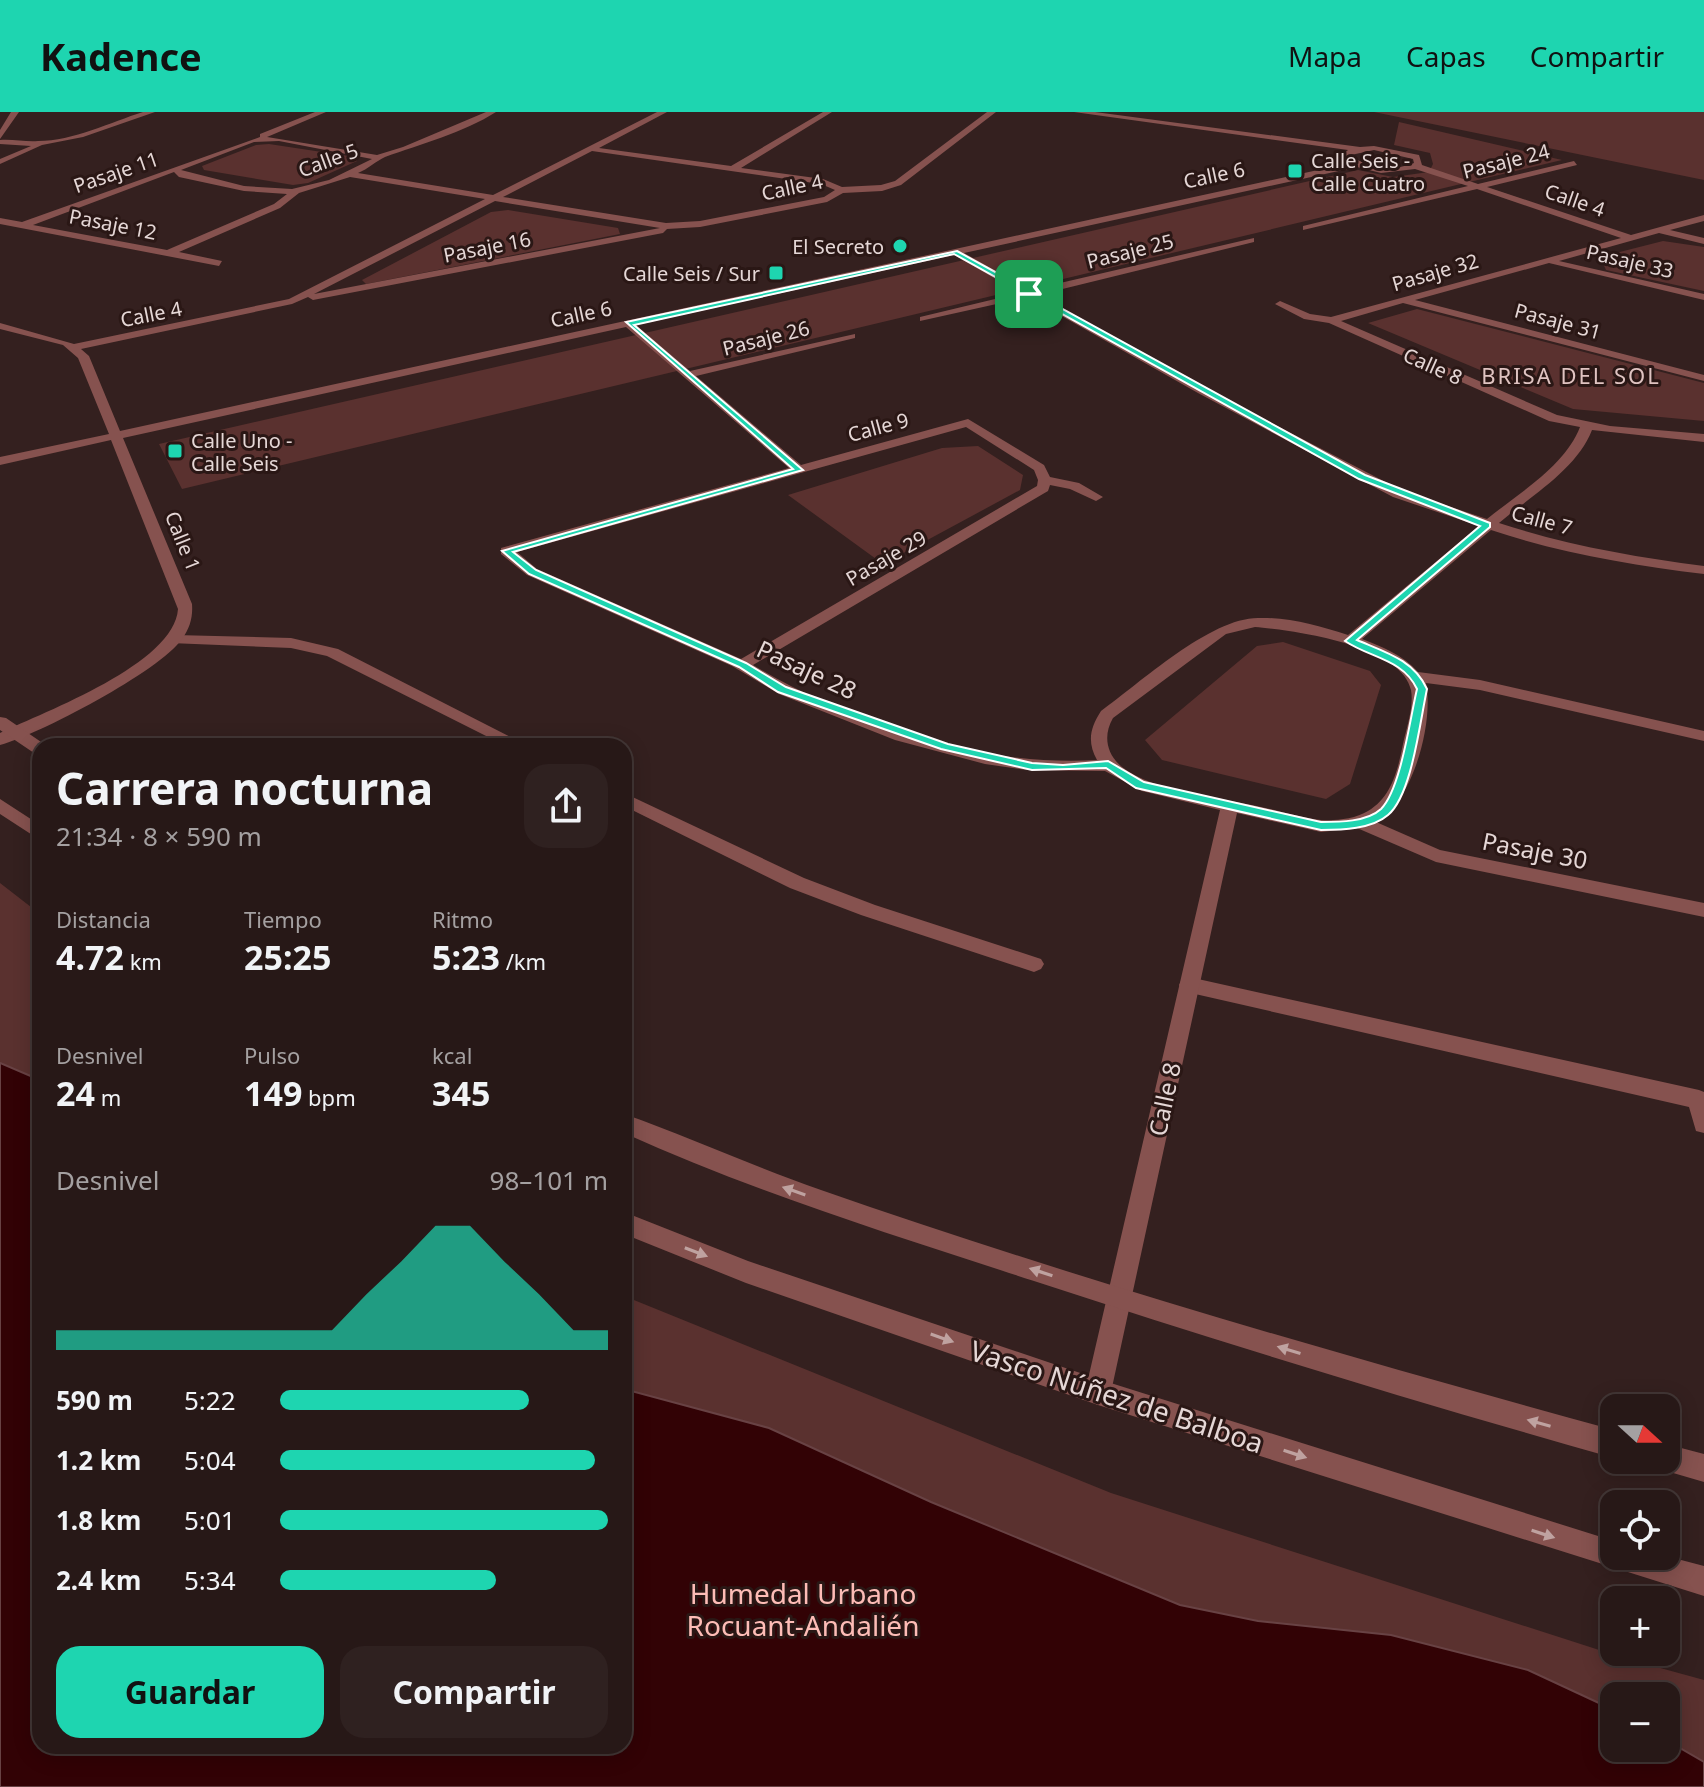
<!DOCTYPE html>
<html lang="es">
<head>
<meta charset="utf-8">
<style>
	body { margin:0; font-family:"Noto Sans",sans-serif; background:#2f2120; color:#f1f3f6; height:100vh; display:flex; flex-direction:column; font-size:30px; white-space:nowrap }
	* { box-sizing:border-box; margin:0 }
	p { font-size:26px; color:#a4a0a1 }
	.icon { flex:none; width:44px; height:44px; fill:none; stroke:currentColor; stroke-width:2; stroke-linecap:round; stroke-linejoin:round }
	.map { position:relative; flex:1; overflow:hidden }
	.panel { position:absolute; left:32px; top:626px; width:600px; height:1016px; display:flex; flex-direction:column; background:#271817; border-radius:24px; box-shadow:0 4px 20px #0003,0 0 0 2px #433736 }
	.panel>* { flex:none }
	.needle { width:52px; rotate:111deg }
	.controls { position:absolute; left:1600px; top:1282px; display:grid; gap:16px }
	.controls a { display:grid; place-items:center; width:80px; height:80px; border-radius:16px; background:#271817; box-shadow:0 4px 20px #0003,0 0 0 2px #433736; font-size:40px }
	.pin { position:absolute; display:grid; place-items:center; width:68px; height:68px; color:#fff; margin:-34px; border-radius:16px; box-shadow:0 4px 12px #0006 }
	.round { display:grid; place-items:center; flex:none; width:84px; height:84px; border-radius:24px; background:#2f2120 }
	.headline { display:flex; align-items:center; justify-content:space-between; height:136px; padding:0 24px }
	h1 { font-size:44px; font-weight:700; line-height:60px }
	.metrics { display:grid; grid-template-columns:repeat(3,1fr); gap:12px; height:136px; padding:8px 24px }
	.metrics div { display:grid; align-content:center }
	.metrics b { font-size:34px; font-weight:700 }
	.metrics small { font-size:22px; font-weight:400 }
	.metrics p { font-size:22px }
	.chart { height:224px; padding:16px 24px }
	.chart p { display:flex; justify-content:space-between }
	.chart svg { width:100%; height:144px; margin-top:8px; fill:#1ed5b0; opacity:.7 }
	.cta { display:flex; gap:16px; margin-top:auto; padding:16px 24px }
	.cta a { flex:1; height:92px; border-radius:24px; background:#1ed5b0; color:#111; font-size:32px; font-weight:700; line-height:92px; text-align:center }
	.cta a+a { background:#2f2120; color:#f1f3f6 }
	ul { padding:0 24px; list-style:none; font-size:26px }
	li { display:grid; grid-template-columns:128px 96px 1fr; align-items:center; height:60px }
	li i { height:20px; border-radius:10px; background:#1ed5b0 }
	header { display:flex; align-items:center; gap:48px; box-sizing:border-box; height:112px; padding:0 40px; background:#1ed5b0; color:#111 }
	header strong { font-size:38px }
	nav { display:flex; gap:44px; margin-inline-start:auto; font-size:28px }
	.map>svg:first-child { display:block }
	.green { fill:#5a312f; fill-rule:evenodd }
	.water { fill:#320205; stroke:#684244; stroke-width:2 }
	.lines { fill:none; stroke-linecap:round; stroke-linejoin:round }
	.service { fill:#86524f; fill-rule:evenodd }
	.minor { fill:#86524f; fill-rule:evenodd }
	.tertiary { fill:#86524f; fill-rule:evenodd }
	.oneway { fill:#bfa2a0 }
	.route { fill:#1ed5b0; stroke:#fff; stroke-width:2; fill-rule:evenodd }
	.poi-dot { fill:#1ed5b0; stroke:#2a1715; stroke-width:3 }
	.labels { text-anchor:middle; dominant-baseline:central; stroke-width:6; stroke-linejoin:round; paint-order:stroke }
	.far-street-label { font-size:20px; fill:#e5d7d6; stroke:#2a1715 }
	.far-poi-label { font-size:20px; fill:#e5d7d6; stroke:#2a1715; text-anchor:start }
	.far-neighbourhood-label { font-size:22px; letter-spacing:2px; fill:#dfc3c1; stroke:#2a1715 }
	.street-label { font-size:24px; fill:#e5d7d6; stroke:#2a1715 }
	.near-street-label { font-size:28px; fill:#e5d7d6; stroke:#2a1715 }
	.near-park-label { font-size:28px; fill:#fdbcb6; stroke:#2a1715 }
</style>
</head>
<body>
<header>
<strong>Kadence</strong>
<nav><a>Mapa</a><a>Capas</a><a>Compartir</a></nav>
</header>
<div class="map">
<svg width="1704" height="1675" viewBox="0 0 1704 1675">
	<rect width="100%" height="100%" fill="#34201f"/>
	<path class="green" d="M1374,0h330v68z
		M1399,10l163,38 -1380,329 -23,-45 1199,-274 35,7 36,-5 4,-8 -3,-11 -36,-8z
		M269,32l86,13 2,4 -49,22 -15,2 -89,-15 -2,-4 54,-21z
		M508,98l110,18 2,6 -254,50 -4,-4 129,-68z
		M1663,129l41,6v44l-98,-21 -6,-13z
		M1417,197l287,74v38l-131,-12 -205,-86z
		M978,334l45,29 -3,15 -137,74 -95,-69 154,-47z
		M1283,530l87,29 11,14 -31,99 -24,15 -164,-39 -17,-20 112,-94z
		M0,771l40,31v832h584v-450l487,197 513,165 80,22v107h-1704zM1614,1584h52v52h-52z"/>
	<path class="water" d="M0,951l40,17v666h584v-357l145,39 162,74 249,103 78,16 133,14 137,35 86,40v38h52v-8l38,22v25h-1704z"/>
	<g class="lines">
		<path class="service" d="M175,523l116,3 47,11 190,97h-22l-179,-90 -36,-8 -121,-5 -3,-3z
			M624,681l180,85 71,27 166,54 3,5 -3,5 -7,3 -173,-57 -71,-27 -166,-82z
			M1189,865l510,113 5,2v41l-8,-2 -7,-24 -507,-116 -3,-6 3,-6z"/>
		<path class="minor" d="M11,0h8l-19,27v-9z
			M143,0h12l-72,25 -41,8 -42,19v-5l31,-13 -31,-2v-4c13,-1 26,2 38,1 35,0 73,-19 105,-29z
			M315,0h11l-59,25 110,18 26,-8 83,-35h10c-33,21 -75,32 -111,45 -9,4 -17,12 -27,16l135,22 164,-83h10l-68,36 132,18 92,-54h9l-91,56 82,11 19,8 39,-2 14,-4 92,-69h9l-95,73 -19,6 -39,2 -16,9 -127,25 -33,2 -4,4 -350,67 -5,-3 -16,7 -211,45 8,7 31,75 1230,-268 -8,-8 6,-5 -274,-38h21l265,35 14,-1 45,9 3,10 56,19 96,-23 3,4 -90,22 144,48 73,-20v6l-34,9 34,8v6l-45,-11 -100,28 145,33v6l-155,-37 -134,37 289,75v6l-301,-78 -62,18 216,94 53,11 94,8v8l-112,-12c-15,39 -61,66 -93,93 67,22 135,34 205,43v8c-72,-9 -144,-21 -213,-44l-129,109c21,8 41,16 56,33l62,8 224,51v10l-224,-51 -54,-7c8,39 -13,119 -50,139l64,28 264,53v14l-268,-55 -79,-34 -36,4 -84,-19 -126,579 -4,9 -9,4 -9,-4 -4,-9 135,-582 -78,-19 -37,-20 -78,-1 -42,-6 -90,-24 -116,-46 -47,-28 -205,-91 -26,-21v-6l288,-80 -163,-141 -503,111 69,166c1,13 -2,24 -10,35 -22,32 -144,96 -182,106v-12c46,-22 174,-69 178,-124l-67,-169 -111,25v-8l109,-23 -31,-76 -15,-13 -63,-16v-6l74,21 215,-45 196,-100 -135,-22 -51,16 -19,15 -101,44 43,9 -3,5 -219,-42v-6l22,4 238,-85v-3zM279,29l93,18 -43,21 -37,9 -48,-3 -63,-16 73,-28zM1374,38l39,9 1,4c-20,8 -46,7 -63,-8zM592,39l229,33 14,6 -11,7 -124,24 -34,2 -163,-26zM1357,55l24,6 34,-4 53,17 -165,40v4l174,-41 144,49 -290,79 -21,-3 -30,-13 -5,3 29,15 25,4 220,98 31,6c-15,39 -61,66 -93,92l-84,-28 -197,-102 -168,-94 216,-53v-4l-224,52 -66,-37zM174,60l5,5 65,14 43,3 -13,10 -107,46 -134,-25zM495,89l165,27 -346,66zM954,143l66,38 -100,24v4l108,-24 170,96 195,104 86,29 -131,109c-28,-9 -60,-18 -90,-17 -48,0 -118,65 -157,93 -11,17 -14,31 -4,49 -118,7 -243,-35 -344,-95l295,-174 2,-6 20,4 26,12 7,-4 -24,-14 -29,-6 -6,-12 -76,-46 -167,46 -105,-89 159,-38v-4l-165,37 -54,-46zM966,315l68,43 4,10 -1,6 -296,173 -204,-90 -20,-17zM1255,515c38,3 147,18 156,63 3,17 -4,36 -8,54 -5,25 -11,53 -35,67 -13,8 -33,10 -47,9 -20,-2 -41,-9 -60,-13 -40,-9 -107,-15 -139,-40 -16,-13 -19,-32 -9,-49l113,-84z"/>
		<path class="tertiary" d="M0,605l6,1 41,28h-7v8l-6,-1 -34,-23z
			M0,687l40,26v15l-40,-26z
			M624,1002c66,23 130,53 197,76 261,91 527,167 793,240v28c-195,-55 -388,-114 -580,-177 -138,-45 -277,-88 -410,-148z
			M624,1100l124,49 350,118 516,162v15h52l38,10v30l-606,-191 -352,-122 -122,-49z
			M1666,1332l38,10v28l-48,-14 -3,-8h13z"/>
	</g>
	<defs><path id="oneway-solid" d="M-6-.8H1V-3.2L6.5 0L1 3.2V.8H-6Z" transform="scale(2)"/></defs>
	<g class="oneway">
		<use href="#oneway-solid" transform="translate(794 1079) rotate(-161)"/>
		<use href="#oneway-solid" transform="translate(696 1140) rotate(21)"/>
		<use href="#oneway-solid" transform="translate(1041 1160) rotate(-162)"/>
		<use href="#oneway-solid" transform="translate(942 1226) rotate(19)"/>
		<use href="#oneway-solid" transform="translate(1289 1238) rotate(-163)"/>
		<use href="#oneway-solid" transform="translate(1539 1311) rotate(-164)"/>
		<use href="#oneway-solid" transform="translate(1295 1342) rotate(18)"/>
		<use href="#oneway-solid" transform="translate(1543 1422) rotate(18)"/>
	</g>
	<path class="route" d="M957,139l408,224 125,48v4l-133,113c28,12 57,20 70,49 -7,32 -15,106 -39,126 -16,14 -46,15 -67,15l-185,-42 -30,-20 -74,2 -91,-21 -163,-57 -39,-25 -210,-93 -27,-23 291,-82 -167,-147zM954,142l405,225 121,47 -135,115c25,17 58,18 72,48 -7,29 -16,100 -36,120 -14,13 -42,13 -60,13l-177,-40 -36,-21 -45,4 -31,-2 -84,-19 -162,-57 -40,-24 -210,-93 -23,-18 290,-82 -169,-145z"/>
	<g class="poi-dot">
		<rect x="1287" y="51" width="16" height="16" rx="4"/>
		<circle cx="900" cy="134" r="8"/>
		<rect x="768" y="153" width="16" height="16" rx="4"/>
		<rect x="167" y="331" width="16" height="16" rx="4"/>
	</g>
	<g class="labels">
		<g class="far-street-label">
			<text transform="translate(328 48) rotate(-20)">Calle 5</text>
			<text transform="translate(1506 49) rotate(-14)">Pasaje 24</text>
			<text transform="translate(116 60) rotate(-19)">Pasaje 11</text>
			<text transform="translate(1214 63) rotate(-12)">Calle 6</text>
			<text transform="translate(792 75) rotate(-12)">Calle 4</text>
			<text transform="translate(1575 88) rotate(19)">Calle 4</text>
			<text transform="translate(113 112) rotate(11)">Pasaje 12</text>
			<text transform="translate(487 135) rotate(-11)">Pasaje 16</text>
			<text transform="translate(1130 139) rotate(-14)">Pasaje 25</text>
			<text transform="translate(1630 149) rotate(13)">Pasaje 33</text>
			<text transform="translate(1435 160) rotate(-16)">Pasaje 32</text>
			<text transform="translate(151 202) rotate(-11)">Calle 4</text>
			<text transform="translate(581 202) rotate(-12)">Calle 6</text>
			<text transform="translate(1558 209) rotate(15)">Pasaje 31</text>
			<text transform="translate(766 226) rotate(-14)">Pasaje 26</text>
			<text transform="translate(1433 254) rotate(24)">Calle 8</text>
			<text transform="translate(878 315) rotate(-15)">Calle 9</text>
			<text transform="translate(1542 408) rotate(15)">Calle 7</text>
			<text transform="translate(183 429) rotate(68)">Calle 1</text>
			<text transform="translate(886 446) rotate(-30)">Pasaje 29</text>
		</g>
		<g class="far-poi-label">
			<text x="1311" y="48">Calle Seis -<tspan x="1311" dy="23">Calle Cuatro</tspan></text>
			<text x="884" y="134" text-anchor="end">El Secreto</text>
			<text x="760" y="161" text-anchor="end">Calle Seis / Sur</text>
			<text x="191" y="328">Calle Uno -<tspan x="191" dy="23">Calle Seis</tspan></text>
		</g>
		<g class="far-neighbourhood-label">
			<text x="1571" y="263">BRISA DEL SOL</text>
		</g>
		<g class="street-label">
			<text transform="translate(807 557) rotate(25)">Pasaje 28</text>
			<text transform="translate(1535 738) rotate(11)">Pasaje 30</text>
			<text transform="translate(1164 987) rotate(-78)">Calle 8</text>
		</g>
		<g class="near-street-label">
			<text transform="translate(1117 1284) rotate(18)">Vasco Núñez de Balboa</text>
		</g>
		<g class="near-park-label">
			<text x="803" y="1481">Humedal Urbano<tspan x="803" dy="32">Rocuant-Andalién</tspan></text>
		</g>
	</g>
</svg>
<div class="controls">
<a><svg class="needle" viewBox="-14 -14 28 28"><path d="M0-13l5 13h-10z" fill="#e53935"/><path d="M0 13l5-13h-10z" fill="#a4a0a1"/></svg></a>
<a><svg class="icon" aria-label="locate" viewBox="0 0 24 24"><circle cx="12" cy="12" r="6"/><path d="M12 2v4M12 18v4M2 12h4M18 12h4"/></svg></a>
<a>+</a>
<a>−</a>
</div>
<div class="pin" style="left:1029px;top:182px;background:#1e9e55"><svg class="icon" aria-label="arrive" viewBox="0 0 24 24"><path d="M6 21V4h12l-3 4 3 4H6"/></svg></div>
<section class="panel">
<div class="headline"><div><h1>Carrera nocturna</h1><p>21:34 · 8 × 590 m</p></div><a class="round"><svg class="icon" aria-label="share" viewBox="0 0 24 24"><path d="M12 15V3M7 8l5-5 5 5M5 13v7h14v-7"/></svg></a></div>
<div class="metrics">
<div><p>Distancia</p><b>4.72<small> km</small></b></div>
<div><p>Tiempo</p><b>25:25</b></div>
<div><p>Ritmo</p><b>5:23<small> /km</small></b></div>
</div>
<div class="metrics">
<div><p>Desnivel</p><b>24<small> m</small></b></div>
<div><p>Pulso</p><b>149<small> bpm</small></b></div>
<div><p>kcal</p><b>345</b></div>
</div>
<div class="chart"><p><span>Desnivel</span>98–101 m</p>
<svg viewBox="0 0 160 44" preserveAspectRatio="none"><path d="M0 44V38L10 38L20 38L30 38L40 38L50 38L60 38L70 38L80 38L90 27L100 17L110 6L120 6L130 17L140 27L150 38L160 38V44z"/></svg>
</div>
<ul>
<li><b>590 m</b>5:22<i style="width:76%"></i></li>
<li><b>1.2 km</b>5:04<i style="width:96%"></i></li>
<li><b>1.8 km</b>5:01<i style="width:100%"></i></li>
<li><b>2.4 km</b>5:34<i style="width:66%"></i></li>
</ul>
<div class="cta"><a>Guardar</a><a>Compartir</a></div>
</section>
</div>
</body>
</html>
